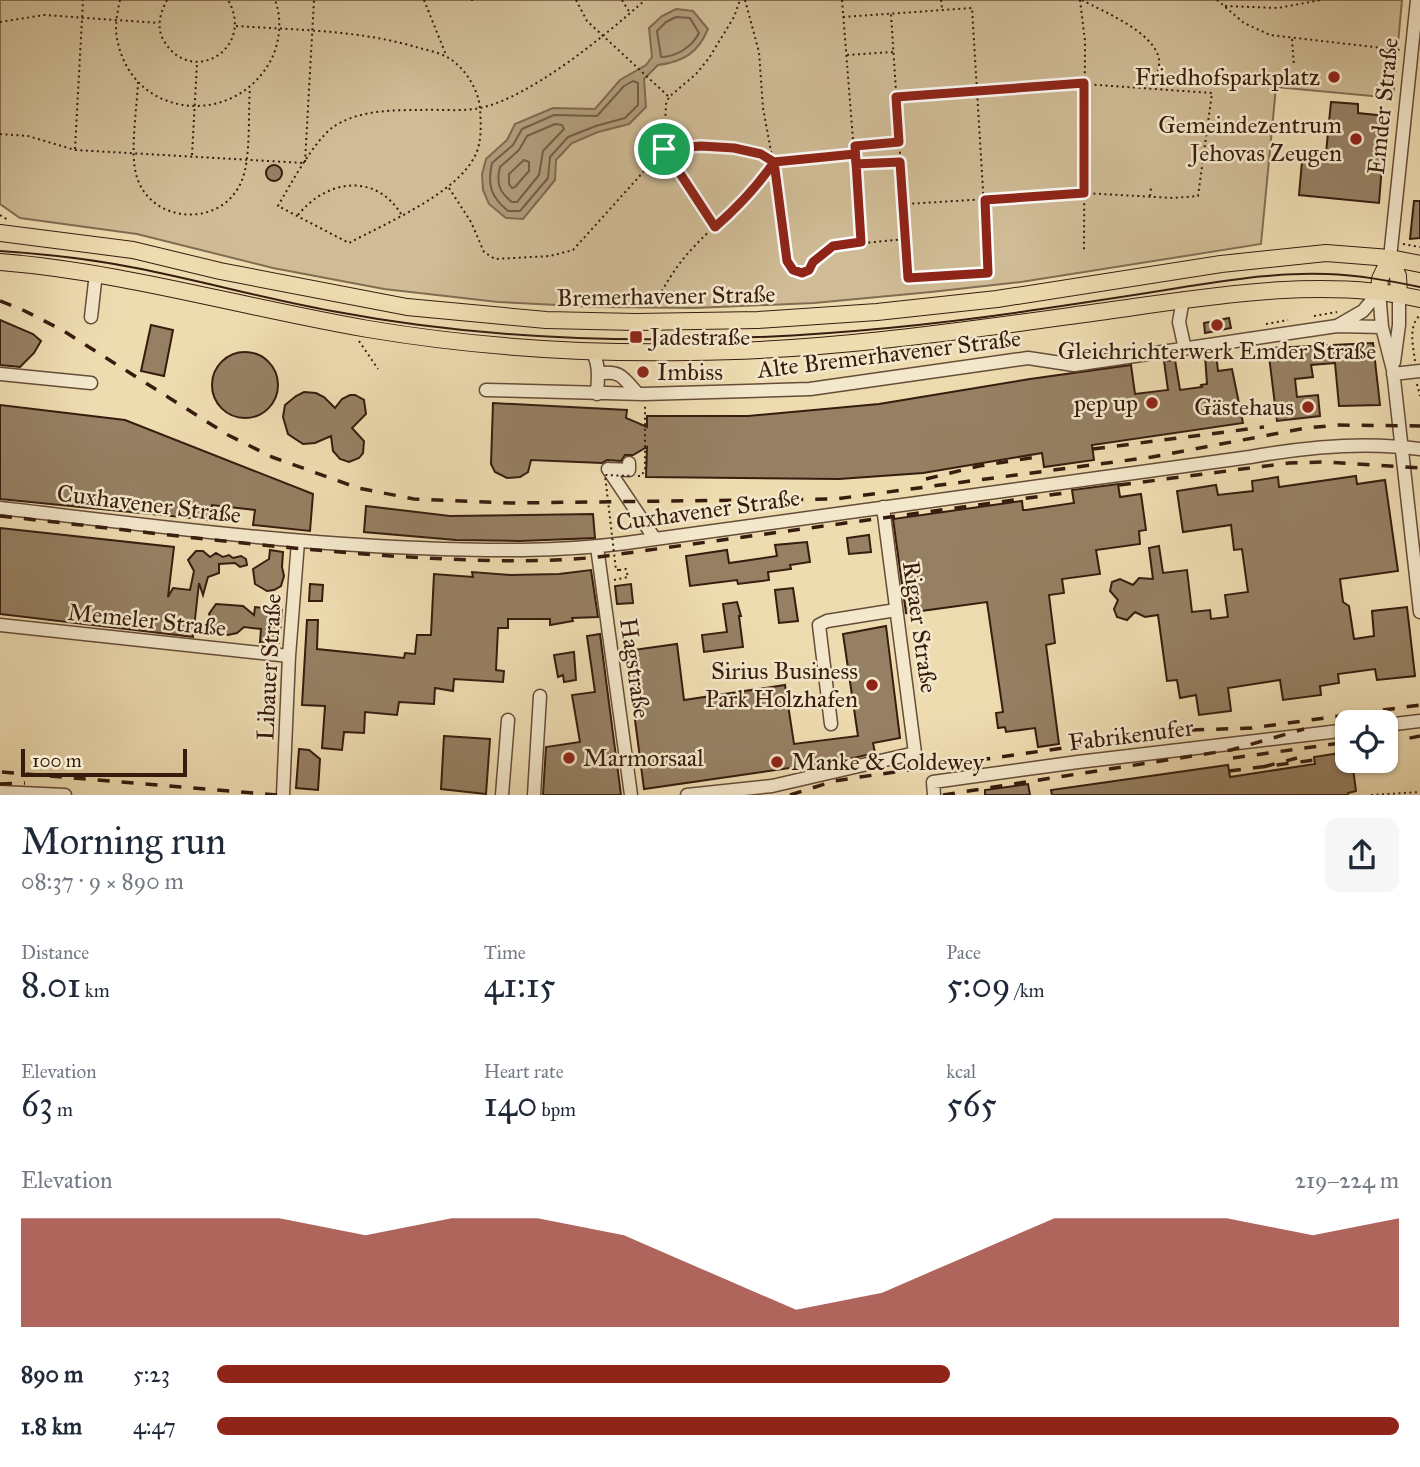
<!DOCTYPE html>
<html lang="en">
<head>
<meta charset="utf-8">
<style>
	body { margin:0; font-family:"IM FELL Great Primer",serif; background:#f6f6f7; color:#1f2937; height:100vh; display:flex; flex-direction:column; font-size:26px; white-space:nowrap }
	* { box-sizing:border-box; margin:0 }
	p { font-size:23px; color:#747a83 }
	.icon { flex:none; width:38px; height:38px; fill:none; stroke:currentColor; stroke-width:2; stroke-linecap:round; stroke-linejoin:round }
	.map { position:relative; height:795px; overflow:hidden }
	.details { display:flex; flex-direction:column; background:#fff; flex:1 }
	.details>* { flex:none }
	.buttons { position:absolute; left:1335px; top:710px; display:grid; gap:14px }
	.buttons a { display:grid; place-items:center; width:63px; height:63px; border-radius:14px; background:#fff; box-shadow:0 2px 5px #0004; font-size:35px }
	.scale { position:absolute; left:21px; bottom:18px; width:166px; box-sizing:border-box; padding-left:7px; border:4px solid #371c0e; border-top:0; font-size:19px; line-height:24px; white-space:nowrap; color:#371c0e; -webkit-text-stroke:5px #f4e8cc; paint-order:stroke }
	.pin { position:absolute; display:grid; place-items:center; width:60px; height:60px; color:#fff; margin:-30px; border:4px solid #fff; border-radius:50%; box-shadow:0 2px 7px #0007 }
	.round { display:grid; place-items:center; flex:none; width:74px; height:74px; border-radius:14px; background:#f6f6f7 }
	.overview { display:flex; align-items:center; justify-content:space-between; height:119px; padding:0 21px }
	h1 { font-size:38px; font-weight:600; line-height:52px }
	.figures { display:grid; grid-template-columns:repeat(3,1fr); gap:10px; height:119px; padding:7px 21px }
	.figures div { display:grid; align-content:center }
	.figures b { font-size:35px; font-weight:600 }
	.figures small { font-size:19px; font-weight:400 }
	.figures p { font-size:19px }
	.chart { height:196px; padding:14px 21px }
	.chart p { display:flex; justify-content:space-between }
	.chart svg { width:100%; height:126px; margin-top:7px; fill:#8f2418; opacity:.7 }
	ul { padding:0 21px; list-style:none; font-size:23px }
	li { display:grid; grid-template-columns:112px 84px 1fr; align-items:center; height:52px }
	li i { height:18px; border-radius:9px; background:#8f2418 }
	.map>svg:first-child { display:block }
	.green { fill:#cfbb95; stroke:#836c52; stroke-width:2 }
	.water { fill:#b09b7a; stroke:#80684f; stroke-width:2 }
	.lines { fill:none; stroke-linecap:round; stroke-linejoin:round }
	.shore { stroke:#745c44; stroke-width:2 }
	.building { fill:#968063; stroke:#371c0e; stroke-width:2 }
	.minor-casing { stroke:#654c37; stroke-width:15 }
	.major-casing { stroke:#371c0e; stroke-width:18 }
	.path { stroke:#371c0e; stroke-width:2; stroke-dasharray:2 3.5; stroke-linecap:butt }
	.minor { stroke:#f4e8cc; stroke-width:12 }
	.major { stroke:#eedcb1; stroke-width:16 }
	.tram { stroke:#371c0e; stroke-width:2 }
	.rail { stroke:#371c0e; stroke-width:3.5; stroke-dasharray:12 12; stroke-linecap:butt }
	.path-bridge { stroke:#371c0e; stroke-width:2; stroke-dasharray:2 3.5; stroke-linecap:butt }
	.route-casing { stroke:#fff; stroke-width:14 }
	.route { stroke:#8f2418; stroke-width:9 }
	.poi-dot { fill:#8f2418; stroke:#f4e8cc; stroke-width:2.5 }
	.labels { text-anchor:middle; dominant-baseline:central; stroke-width:5; stroke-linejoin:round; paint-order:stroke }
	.poi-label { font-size:24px; fill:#371c0e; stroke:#f4e8cc; text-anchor:end }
	.street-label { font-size:24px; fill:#371c0e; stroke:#f4e8cc }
</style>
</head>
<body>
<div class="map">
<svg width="1420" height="795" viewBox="0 0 1420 795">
	<rect width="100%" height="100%" fill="#eedcb1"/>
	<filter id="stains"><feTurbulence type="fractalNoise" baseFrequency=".00286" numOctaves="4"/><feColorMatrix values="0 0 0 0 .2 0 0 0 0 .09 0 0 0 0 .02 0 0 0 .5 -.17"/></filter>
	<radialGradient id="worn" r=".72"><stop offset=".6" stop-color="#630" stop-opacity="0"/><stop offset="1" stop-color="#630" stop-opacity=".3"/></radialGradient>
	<path class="green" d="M0,0h1402l-9,98 -117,-11 -15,157 -240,38 -90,10 -117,11 -119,5 -99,-1 -98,-5 -114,-13 -111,-21 -136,-34 -117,-16 -20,-14z"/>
	<path class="water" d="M676,9l17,2 15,18c-10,24 -25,33 -50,36l-14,14 2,28 -17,17 -31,8 -26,11 -16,17 -1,20 -32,39 -17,-1 -17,-14 -6,-14 -1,-16 4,-15 21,-19 8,-16 38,-16 42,1 25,-29 26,-15 6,-8 -3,-29 13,-12z"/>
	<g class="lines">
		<path class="shore" d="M676,17l14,1 9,15c-7,14 -23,24 -38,24l-4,-26 9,-9z
			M633,81l5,2v22l-13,13 -29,8 -28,11 -18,20 -2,21 -28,33h-12c-17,-14 -21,-26 -16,-48l21,-18 9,-16 32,-14 43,1 27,-30z
			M555,124l7,1 2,4 -21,22 -4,24 -22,27h-5c-13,-10 -16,-19 -12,-35l19,-17 8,-14z
			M524,160l5,2v9l-14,16 -3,1 -3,-4v-10z"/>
	</g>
	<path class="building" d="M1331,102l27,2v9l28,3 -7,87 -80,-8 3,-34 23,2z
		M266 173a8 8 0 1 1 16 0a8 8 0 1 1-16 0Z
		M1414,201h6v37l-10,1z
		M1229,318l2,10 -26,5 -1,-10z
		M0,320l33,14 8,7 -7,12 -14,14 -20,-2z
		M151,325l22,5 -9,46 -23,-5z
		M1373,343l7,62 -41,1 -4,-43 -24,2 2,12 -18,2 2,18 21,-2 2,21 -43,5 -9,-73z
		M212 385a33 33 0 1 1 66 0a33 33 0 1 1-66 0Z
		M1216,353l2,18 14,-2 11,54 -151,22 2,15 -50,7 -2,-14 -119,20 -84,6 -193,-2 1,-30 -14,8h-8l-4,6 -14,-1 -5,3 -71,-3 -3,12 -8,5 -13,1 -12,-6 -4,-8 2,-61 134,7 -1,8 21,9v-11h101l131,-12 151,-25 101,-14 4,29 33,-4 -4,-29 11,-1 5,30 22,-3 -1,-2 6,-1 -2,-29z
		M304,392l12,1 8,4 11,11 7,-9 8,-4h5l9,5 2,14 -14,14 12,13 -1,12 -4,5 -10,4 -9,-3 -7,-8 -2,-15 -16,7 -12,1 -15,-10 -5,-17 2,-12 11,-9z
		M0,405l125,15 188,74 -3,37 -57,-6 2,-15 -43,-5 -1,15 -211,-21z
		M1356,476l1,8 28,-4 13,91 -58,8 3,23 6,4 5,33 20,-3 -2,-25 35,-4 8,69 -38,4 -2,-11 -37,5 1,9 -19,3 1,9 -38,5 -3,-20 -52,8 3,23 -32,4 -3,-20 -16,3 -3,-18 -10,1 -9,-66 -13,2 -10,-5 -8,8 -10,-3 -3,-8 4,-9 -8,-9 2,-9 8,-3 13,6 6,-7 14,1 -4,-31 10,-2 4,27 24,-3 5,42 18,-2 1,9 17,-2 -3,-22 23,-3 -6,-43 -8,1 -3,-25 -48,7 -6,-41 39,-6 2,10 35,-4 -1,-10 26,-4 1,10z
		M1118,484l2,13 21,-3 5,36 -7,1 1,13 -44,6 4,24 -38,5 2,14 -15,2 6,48 -9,2 13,99 -21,3 -3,-19 -29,4 -1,-5 -7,1 -2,-15 7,-1 -16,-110 -81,11 -13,-94 129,-18 1,9h3l48,-7 -2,-13z
		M366,506l84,10 143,-2 2,24 -75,3 -64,-1 -92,-8z
		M0,528l174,19 -6,50 5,-9 17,2 4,-19 -6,-11 8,-9h7l7,6 6,-4 7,4 6,-2 4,3 8,-2 5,3 1,6 -7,2 -5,-4 -16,1v9l-11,4 -5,18 -4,-12 -6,54 -193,-23z
		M869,535l2,17 -22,2 -2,-16z
		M807,542l3,20 -20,3 1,4 -23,3 1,8 -31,4 -1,-4 -47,6 -4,-30 41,-6 2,13 48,-7 -2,-11z
		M270,550l13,2 -1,15 2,9 -3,10 -7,4 -7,1 -12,-7 -2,-15 16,-10z
		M591,570l7,47 -26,1 1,3 -23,4v-6h-42v9h-10l-2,42 8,1 -1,11 -49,-3 -1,12 -18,-3 -1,16 -35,-2 -2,13 -32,-3 -1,21 -20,-1 -2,18 -20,-2 3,-42 -23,-1 5,-85h11l-1,29 87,9 1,-5 10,1 2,-19h14l3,-61 39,3 -1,-5 39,3 48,-1z
		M310,584l13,1 -1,16h-13z
		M631,584l2,19 -16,1 -2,-18z
		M793,588l5,33 -19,2 -4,-33z
		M737,602l4,14h-2l4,31 -39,5 -2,-17 25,-3 -4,-28z
		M216,604l27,2 11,9 1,-8 27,3 -3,33 -19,-1 1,-13 -17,-2 -7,6 -9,2 -12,-4 -7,-17z
		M886,626l14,112 -27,5 2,10 -30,7 -201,29 -18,-138 51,-7 7,56 101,-15 9,59 64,-8 -15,-102z
		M600,634l21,161h-78l3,-48 34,-5 -8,-47 23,-3 -8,-56z
		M574,652l2,28 -12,2 -1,-7 -5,2 -4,-22z
		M444,736l46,3 -4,55 -45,-5z
		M299,749l10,1 11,9 -2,31 -22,-2z
		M1340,753v7l12,1 4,30 -8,2v2h-296l-1,-5 177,-25 2,12 85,-13 -1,-7z
		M1028,784l2,11h-45v-5z"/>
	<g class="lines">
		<defs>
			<path id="minor" d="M1390,258l27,-258
				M1379,292l3,35 11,43 27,242
				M1183,299l-4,23 6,27
				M91,317l5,-44
				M1337,326l26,-15 16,-19
				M592,351c8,14 6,27 5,43
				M1394,362l5,-37v-31
				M0,374l91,9
				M598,374c23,-5 26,5 40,20
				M1393,374l27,-3
				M486,390l158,4 166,-5 218,-31 46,7 263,-39 45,1
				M608,469l47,70
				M608,469l21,1v-7
				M0,508c140,16 279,35 419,40 70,3 138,4 207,-5l624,-86c55,-10 114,-16 170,-8
				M597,547l34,248
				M0,625l289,31
				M831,724l-12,-99 8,-4 69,-11
				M1386,725l34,-4
				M0,792l65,3
				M283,795l6,-139 9,-114
				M502,795l6,-75
				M534,795l6,-99
				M687,795l85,-9 143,-33 -32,-246
				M934,795l-1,-13 145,-20 270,-32"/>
			<path id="major" d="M0,233l133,17 87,21 187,36 139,13 90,2 122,-2 119,-8 120,-13 224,-35 105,-11 64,5 30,6
				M1390,258l8,18 1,18
				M0,262c125,10 245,46 368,67 107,18 214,25 322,23 132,-1 264,-20 394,-38 106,-14 230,-39 336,-15
				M1379,292l1,-13 10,-21"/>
		</defs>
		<use href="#minor" class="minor-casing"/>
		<use href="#major" class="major-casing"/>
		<path class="path" d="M120,0c-3,14 -6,28 -2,43 17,77 119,85 154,15 8,-17 10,-40 3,-58
			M167,0c-7,13 -11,28 -3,41 27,46 92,8 64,-41
			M424,0l22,55
			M471,0h3
			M576,0l11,21 81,75
			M622,0l8,13
			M745,0l14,52 4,56 19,103 5,50 6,9 9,3 7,-3 4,-8 20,-16 73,-7
			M842,0l19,242
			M941,0l1,8
			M1080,0l5,41 -1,210
			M1082,0c22,12 72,32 77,59 1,8 -3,20 -4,28
			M1217,0l27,23 26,12 130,15
			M1225,6l53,2 43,-8
			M843,17l129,-9 16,265 -80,5 -17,-264
			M0,22l44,-7 115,8
			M236,26c61,4 122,4 180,21 10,3 22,5 31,10 17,9 32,33 33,52 1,15 2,33 -5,47 -19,38 -89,67 -126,87l-71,-37c12,-21 36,-65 55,-79 25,-17 60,-17 88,-17 19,-1 41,2 59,-2 51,-11 126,-73 165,-108
			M1292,39l2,27
			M847,55l46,-3
			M138,82c-1,25 -8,69 -2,92 13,51 87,55 106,6 9,-22 6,-67 8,-92
			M897,97l187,-13 128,9 -14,103 -25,2 -89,-5 -178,11
			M0,134l28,2 47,14 229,13
			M856,146l43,-4
			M75,149l8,-149
			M192,155l5,-92
			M305,162l9,-162
			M858,164l42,-2
			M449,188l22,34 13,30 11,7 55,-3 23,-6 91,-101 37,-3 33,2 27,6 13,8 81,-8
			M1150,196l1,-8
			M0,215l8,5
			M298,215c28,-35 77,-43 103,-1
			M715,227l-51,-78 2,-45 3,-7 27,-23 13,-16 25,-41 6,-17
			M1403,244l17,3
			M659,296c9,-16 19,-32 31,-45 28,-31 60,-53 83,-88
			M1314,316l23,-4
			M1266,324l22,-4
			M359,341l19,28
			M1415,361c-2,-16 -7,-34 5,-46
			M1417,384l3,12
			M638,476h3l4,-6v-65
			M614,580l14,-3 -2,-8 -7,1
			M1371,795l49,-3"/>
		<use href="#minor" class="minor"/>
		<use href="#major" class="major"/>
		<path class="tram" d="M0,251c46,3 91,8 136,17 66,13 130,31 196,43 116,22 234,30 352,28 112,-1 225,-11 337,-27 54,-8 109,-16 163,-25 48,-7 95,-15 143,-13 32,1 63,7 93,13"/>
		<path class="rail" d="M0,301l21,8 41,21 166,105 44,22 86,31 56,11 97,4 324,-4 317,-42 154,-29 32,-3 82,1
			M1093,449l171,-22
			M926,479l53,-13 64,-10
			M1119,485l170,-22 36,-1 95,6
			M0,516c130,14 260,31 391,40 69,4 138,8 207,1l474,-65
			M1386,743l34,-7
			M1340,756l8,-2
			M1233,758l115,-16
			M1263,767l34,-9
			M1229,771l86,-11
			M2,772l276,23
			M0,784l25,-1
			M790,795l44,-14 26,-4 329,-47 63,-2 168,-23
			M943,795l288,-45 73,-21"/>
		<path class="path-bridge" d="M619,570h-3l-11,-95 28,1"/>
	</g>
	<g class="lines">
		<defs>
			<path id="route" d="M664,149l37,-3 33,2 27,6 13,8 81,-8 1,10 44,-2 8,116 80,-5 -3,-73 99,-7v-110l-188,14 3,45 -44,4 6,96 -28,4 -20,16 -4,8 -7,3 -9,-3 -6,-9 -13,-99c-17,25 -36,45 -59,65l-51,-78"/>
		</defs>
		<use href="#route" class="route-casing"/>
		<use href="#route" class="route"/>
	</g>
	<g class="poi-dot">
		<circle cx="1334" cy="77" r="7"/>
		<circle cx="1356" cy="139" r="7"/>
		<circle cx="1217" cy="325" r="7"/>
		<rect x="629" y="330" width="14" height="14" rx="3.5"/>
		<circle cx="643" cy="372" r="7"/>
		<circle cx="1152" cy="403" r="7"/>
		<circle cx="1308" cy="407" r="7"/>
		<circle cx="872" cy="685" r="7"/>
		<circle cx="569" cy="758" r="7"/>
		<circle cx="777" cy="762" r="7"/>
	</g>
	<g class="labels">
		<g class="poi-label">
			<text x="1320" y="77">Friedhofsparkplatz</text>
			<text x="1342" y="125">Gemeindezentrum<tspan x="1342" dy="28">Jehovas Zeugen</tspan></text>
			<text x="650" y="337" text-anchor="start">Jadestraße</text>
			<text x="1217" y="351" text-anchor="middle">Gleichrichterwerk Emder Straße</text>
			<text x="657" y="372" text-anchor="start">Imbiss</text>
			<text x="1138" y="403">pep up</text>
			<text x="1294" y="407">Gästehaus</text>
			<text x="858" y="671">Sirius Business<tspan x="858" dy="28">Park Holzhafen</tspan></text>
			<text x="583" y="758" text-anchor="start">Marmorsaal</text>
			<text x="791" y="762" text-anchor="start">Manke &amp; Coldewey</text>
		</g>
		<g class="street-label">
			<text transform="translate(1383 106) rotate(-84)">Emder Straße</text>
			<text transform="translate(666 296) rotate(-1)">Bremerhavener Straße</text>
			<text transform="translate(889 354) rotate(-7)">Alte Bremerhavener Straße</text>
			<text transform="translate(149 504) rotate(7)">Cuxhavener Straße</text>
			<text transform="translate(708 510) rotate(-8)">Cuxhavener Straße</text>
			<text transform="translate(147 620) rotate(6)">Memeler Straße</text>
			<text transform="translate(920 627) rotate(82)">Rigaer Straße</text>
			<text transform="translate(269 667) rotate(-87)">Libauer Straße</text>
			<text transform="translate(635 668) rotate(82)">Hagstraße</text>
			<text transform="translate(1131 735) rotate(-7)">Fabrikenufer</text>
		</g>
	</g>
	<rect width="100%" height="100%" filter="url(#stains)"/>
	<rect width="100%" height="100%" fill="url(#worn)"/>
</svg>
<div class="buttons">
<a><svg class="icon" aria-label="locate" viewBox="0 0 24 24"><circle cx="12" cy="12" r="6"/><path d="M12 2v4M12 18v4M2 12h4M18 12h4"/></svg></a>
</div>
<div class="scale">100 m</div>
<div class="pin" style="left:664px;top:149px;background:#1e9e55"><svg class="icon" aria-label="arrive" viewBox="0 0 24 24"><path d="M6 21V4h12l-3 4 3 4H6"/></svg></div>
</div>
<section class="details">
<div class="overview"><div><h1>Morning run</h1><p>08:37 · 9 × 890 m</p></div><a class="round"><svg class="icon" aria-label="share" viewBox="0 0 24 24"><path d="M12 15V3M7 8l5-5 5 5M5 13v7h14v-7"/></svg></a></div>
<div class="figures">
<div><p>Distance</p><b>8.01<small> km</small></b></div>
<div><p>Time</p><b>41:15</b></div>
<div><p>Pace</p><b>5:09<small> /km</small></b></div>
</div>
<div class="figures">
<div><p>Elevation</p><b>63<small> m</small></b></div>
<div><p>Heart rate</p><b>140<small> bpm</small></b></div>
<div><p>kcal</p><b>565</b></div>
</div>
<div class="chart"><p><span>Elevation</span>219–224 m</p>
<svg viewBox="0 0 160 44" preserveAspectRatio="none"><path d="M0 44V6L10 6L20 6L30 6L40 12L50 6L60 6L70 12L80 25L90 38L100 32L110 19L120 6L130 6L140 6L150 12L160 6V44z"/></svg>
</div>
<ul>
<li><b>890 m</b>5:23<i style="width:62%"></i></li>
<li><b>1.8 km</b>4:47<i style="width:100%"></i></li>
</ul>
</section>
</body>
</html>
